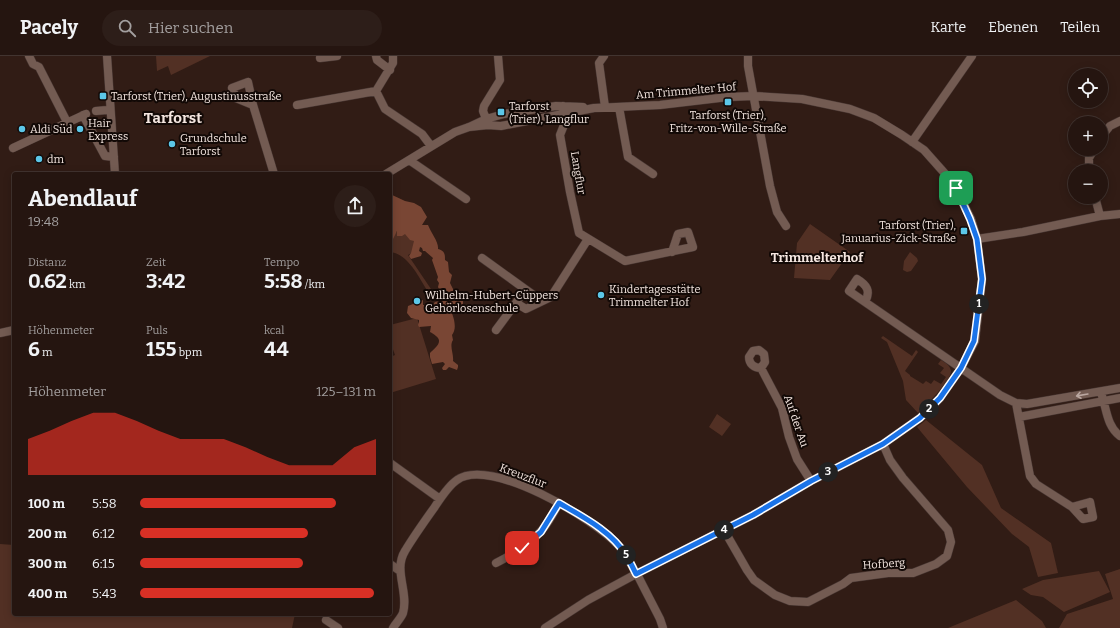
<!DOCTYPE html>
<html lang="de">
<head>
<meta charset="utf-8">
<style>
	body { margin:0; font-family:Bitter,serif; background:#2d1e19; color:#f1f3f6; height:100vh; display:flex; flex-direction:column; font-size:15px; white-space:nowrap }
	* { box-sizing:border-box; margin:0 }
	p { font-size:13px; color:#a39f9f }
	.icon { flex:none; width:22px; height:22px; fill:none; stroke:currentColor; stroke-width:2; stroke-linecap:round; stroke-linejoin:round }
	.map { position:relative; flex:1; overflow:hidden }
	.sheet { position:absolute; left:12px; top:116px; width:380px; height:444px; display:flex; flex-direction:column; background:#251510; border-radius:4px; box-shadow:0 2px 10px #0003,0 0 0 1px #423430 }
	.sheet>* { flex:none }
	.tools { position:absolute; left:1068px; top:12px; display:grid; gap:8px }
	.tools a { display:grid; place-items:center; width:40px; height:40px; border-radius:50%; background:#251510; box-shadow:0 2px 10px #0003,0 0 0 1px #423430; font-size:20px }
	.pin { position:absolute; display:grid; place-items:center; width:34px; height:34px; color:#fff; margin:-17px; border-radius:8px; box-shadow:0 2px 6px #0006 }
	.km { position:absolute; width:20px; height:20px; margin:-10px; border-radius:50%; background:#222; color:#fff; font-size:11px; line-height:20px; text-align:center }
	.round { display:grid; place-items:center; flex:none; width:42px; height:42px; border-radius:21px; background:#2d1e19 }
	.summary { display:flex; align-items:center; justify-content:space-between; height:68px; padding:0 16px }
	h1 { font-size:22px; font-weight:700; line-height:30px }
	.metrics { display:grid; grid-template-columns:repeat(3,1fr); gap:6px; height:68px; padding:4px 16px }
	.metrics div { display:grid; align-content:center }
	.metrics b { font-size:20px; font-weight:700 }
	.metrics small { font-size:11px; font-weight:400 }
	.metrics p { font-size:11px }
	.chart { height:112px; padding:8px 16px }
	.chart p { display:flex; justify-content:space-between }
	.chart svg { width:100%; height:72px; margin-top:4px; fill:#d93025; opacity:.7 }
	ul { padding:0 16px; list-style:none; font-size:13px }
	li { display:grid; grid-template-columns:64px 48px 1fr; align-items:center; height:30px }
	li i { height:10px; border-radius:5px; background:#d93025 }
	header { display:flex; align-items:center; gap:24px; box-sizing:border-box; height:56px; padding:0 20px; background:#251510; border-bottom:1px solid #423430 }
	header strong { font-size:19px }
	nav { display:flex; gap:22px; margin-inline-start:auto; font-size:14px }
	.search { width:280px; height:36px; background:#2d1e19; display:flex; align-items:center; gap:10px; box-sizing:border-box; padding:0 14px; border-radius:22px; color:#a39f9f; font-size:15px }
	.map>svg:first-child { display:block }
	.green { fill:#523024 }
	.forest { fill:#794634 }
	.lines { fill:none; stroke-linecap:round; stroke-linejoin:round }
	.minor-casing { stroke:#483733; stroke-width:9 }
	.minor { stroke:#735b52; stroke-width:8 }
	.oneway { stroke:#baa7a0 }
	.route-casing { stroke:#fff; stroke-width:8 }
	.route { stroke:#1a73e8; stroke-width:5 }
	.poi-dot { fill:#5cc7e8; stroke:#120906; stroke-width:1.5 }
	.labels { text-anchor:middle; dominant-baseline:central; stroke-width:4; stroke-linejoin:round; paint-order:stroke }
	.street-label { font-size:11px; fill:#f4e6e0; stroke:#120906 }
	.poi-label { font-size:11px; fill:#f4e6e0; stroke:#120906; text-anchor:start }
	.quarter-label { font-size:13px; font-weight:bold; fill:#f4e6e0; stroke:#120906 }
	.district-label { font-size:15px; font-weight:bold; fill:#f4e6e0; stroke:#120906 }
</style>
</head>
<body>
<header>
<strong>Pacely</strong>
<div class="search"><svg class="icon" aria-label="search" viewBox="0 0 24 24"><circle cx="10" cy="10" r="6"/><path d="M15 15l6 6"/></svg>Hier suchen</div>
<nav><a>Karte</a><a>Ebenen</a><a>Teilen</a></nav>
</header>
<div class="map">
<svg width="1120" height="572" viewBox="0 0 1120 572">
	<rect width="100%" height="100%" fill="#311c15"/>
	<path class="green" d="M156,0h54l-39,19 -3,-9 -11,5z
		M810,168l40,28 -20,28 -36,-2 3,-35z
		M398,175h8l10,11 -4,11 -4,2 23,34v2l-2,1 -2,-2c-9,-14 -19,-36 -37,-38 0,-8 1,-17 8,-21z
		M910,196l7,6 1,3 -7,10 -4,1 -4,-2 1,-9z
		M417,262l19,61 -46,14v-36l5,-2 -5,-14v-16z
		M883,280l29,20 4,-6 2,2 -13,19 5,4v1l13,8 3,-3 5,3 3,-4 7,4 5,-7 -6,-4 4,-5 -6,-4 3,-4c5,3 9,5 10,11 0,10 -26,35 -33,42l-12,-13 -3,-19 -16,-39 -6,-4z
		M717,358l14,10 -9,12 -13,-9z
		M926,364l56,45 19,43 50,35 7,30 -20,4 -9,-30 -17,-13 -45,-47 -50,-60z
		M0,488l14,1v69h281l-3,14h-292z
		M1120,513v59h-61l8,-14 46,-15 -8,-25z
		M1099,515l11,21 -46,20 -21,-15 -12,-2 -9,-6 21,-9z
		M1016,544l26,21 4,7h-98z"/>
	<path class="forest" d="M390,138l15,7 9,2 7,4 6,10 -5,8h6c3,8 11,17 10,24 7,2 7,5 7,11l3,2 1,10 3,3 -2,8 3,6v6h6l4,5v4l-5,4 -4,-3h-4l-1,1c4,9 9,21 3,29l1,5c-4,6 1,14 0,21l5,4v2l-1,3 -8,-3 -3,3h-3l-1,-2 3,-4 -2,-2 -11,2 -2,-7v-4c4,-4 14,-11 6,-17 -2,-2 -4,-3 -6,-4l1,-6 -12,1 -1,-2 1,-3v-2l-8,-2 -4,-5 1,-7 15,-6v5h3l3,4 6,-7 4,-1v-5l1,-5 -2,-4 1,-4 -2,-3 1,-3 -6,-17 1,-2 -8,-7h-2l-1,-3 -2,-1 -1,4 3,2 -1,3 -10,3 -2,-3 2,-3 3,-12 -4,-1 -5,-6 -3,2h-5v-5l-4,8 -2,-1z"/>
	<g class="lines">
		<defs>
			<path id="minor" d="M29,0l4,8 6,3 28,55
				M107,0l8,118
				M376,0l1,4 13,10
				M393,0v7l-17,28 9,18 37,25 9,12
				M604,0l-5,7 6,44
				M748,0v10l22,120 7,26 9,14
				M320,2l17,-2
				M253,49l-17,-7 -4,-10 16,-6 5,23 21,69
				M297,49l79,-14
				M563,50l1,19 -4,10 10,57 9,41 46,28 68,-14 -5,-15 -10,2 -6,18
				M619,51l9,50 25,17
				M96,55l11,-1
				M83,59l22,41 9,1
				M488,68l-5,-13 1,-5 16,-26 -2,-24
				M469,71l19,-2 13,1 93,-18 66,-3 68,-8 26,-1 48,3 48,10 24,9 28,17 22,15 24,27 8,12 15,30 6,20 5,40 -7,62 -14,27 -21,30 -20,20 -37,26 -72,37 -58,34 -117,59 -48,26 -43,28
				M1101,81l9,-11 10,-5
				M912,86l60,-86
				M13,92l73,-34
				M409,104l57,39
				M1089,115v-13l5,-9
				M386,118l69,-42 14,-5 17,-8 18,-5 52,-8 27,1
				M1095,141l5,19
				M977,183l46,-7 77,-16 20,-2
				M482,202l43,31
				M542,245l-17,-12 -9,14 10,6 25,-12 37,-58
				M865,246c6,-11 2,-17 -8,-23l-8,12 151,104 16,8 11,1 93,-16
				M496,274l20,-27
				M0,277l14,-3
				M761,312l4,-6 -1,-8 -5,-4 -6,1 -4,6c0,7 5,11 12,11l21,40 7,29 8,22 14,22
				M1102,340c5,15 5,30 18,40
				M1016,347l14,73 6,8 36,23 11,12 10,-2 -3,-15 -18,5
				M1019,361l101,-19
				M390,407l50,36
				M724,474l23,40 7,10 21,15 15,6 18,1 35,-18 8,-6 37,-5h25l23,-9 11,-8 4,-14 -3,-12 -45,-52 -13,-18 -7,-16
				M496,507c16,-8 34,-19 46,-33 7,-8 12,-18 17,-27
				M390,508l10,7
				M326,564l12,8
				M393,572c3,-5 8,-10 10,-15 6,-21 -10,-43 2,-62 9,-15 19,-29 29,-43 6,-9 14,-22 23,-28 33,-24 137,39 161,65 9,10 14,22 21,33 7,14 14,27 21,41l3,9"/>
		</defs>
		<use href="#minor" class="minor-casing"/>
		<use href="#minor" class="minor"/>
	</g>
	<defs><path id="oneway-shaft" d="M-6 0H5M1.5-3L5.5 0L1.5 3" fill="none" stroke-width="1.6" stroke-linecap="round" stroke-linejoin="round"/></defs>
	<use class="oneway" href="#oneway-shaft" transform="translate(1082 339) rotate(170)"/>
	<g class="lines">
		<defs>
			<path id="route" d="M522,492l19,-16 18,-29c24,14 52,28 67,52 4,6 7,13 10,19l117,-59 58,-34 72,-37 37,-26 20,-20 21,-30 13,-27 8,-62 -5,-40 -7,-20 -14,-31"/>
		</defs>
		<use href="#route" class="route-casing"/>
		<use href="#route" class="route"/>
	</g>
	<g class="poi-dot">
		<rect x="99" y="36" width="8" height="8" rx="2"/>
		<rect x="724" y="42" width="8" height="8" rx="2"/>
		<rect x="497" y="52" width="8" height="8" rx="2"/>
		<circle cx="22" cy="73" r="4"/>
		<circle cx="80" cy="73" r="4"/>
		<circle cx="172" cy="88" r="4"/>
		<circle cx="39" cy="103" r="4"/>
		<rect x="960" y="171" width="8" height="8" rx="2"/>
		<circle cx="601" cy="239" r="4"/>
		<circle cx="417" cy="245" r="4"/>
	</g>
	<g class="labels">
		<g class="street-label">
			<text transform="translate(686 35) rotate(-5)">Am Trimmelter Hof</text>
			<text transform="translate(578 117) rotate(80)">Langflur</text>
			<text transform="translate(796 365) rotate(71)">Auf der Au</text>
			<text transform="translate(523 420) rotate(21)">Kreuzflur</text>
			<text transform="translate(884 508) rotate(-4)">Hofberg</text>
		</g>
		<g class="poi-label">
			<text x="111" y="40">Tarforst (Trier), Augustinusstraße</text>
			<text x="509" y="50">Tarforst<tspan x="509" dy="13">(Trier), Langflur</tspan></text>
			<text x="728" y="59" text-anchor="middle">Tarforst (Trier),<tspan x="728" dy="13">Fritz-von-Wille-Straße</tspan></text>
			<text x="88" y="67">Hair<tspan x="88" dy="13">Express</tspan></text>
			<text x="30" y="73">Aldi Süd</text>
			<text x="180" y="82">Grundschule<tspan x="180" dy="13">Tarforst</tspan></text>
			<text x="47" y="103">dm</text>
			<text x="956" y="169" text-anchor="end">Tarforst (Trier),<tspan x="956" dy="13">Januarius-Zick-Straße</tspan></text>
			<text x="609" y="233">Kindertagesstätte<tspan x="609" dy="13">Trimmelter Hof</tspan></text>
			<text x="425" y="239">Wilhelm-Hubert-Cüppers<tspan x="425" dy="13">Gehörlosenschule</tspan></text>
		</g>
		<g class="quarter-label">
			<text x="817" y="201">Trimmelterhof</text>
		</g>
		<g class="district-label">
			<text x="173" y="62">Tarforst</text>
		</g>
	</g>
</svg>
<div class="tools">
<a><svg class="icon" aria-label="locate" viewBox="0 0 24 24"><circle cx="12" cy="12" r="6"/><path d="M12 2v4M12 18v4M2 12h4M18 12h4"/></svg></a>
<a>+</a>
<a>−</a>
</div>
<div class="pin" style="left:956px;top:132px;background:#1e9e55"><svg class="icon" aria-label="arrive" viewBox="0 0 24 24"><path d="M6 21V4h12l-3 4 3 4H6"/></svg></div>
<div class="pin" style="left:522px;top:492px;background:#d93025"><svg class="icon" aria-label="check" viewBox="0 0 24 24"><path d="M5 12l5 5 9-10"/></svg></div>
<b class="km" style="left:979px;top:248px">1</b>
<b class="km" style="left:929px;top:353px">2</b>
<b class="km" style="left:828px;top:416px">3</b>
<b class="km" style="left:724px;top:474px">4</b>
<b class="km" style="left:626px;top:499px">5</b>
<section class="sheet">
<div class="summary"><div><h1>Abendlauf</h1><p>19:48</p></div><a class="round"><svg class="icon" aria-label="share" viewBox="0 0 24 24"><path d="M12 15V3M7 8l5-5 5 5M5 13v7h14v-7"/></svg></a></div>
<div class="metrics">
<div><p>Distanz</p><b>0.62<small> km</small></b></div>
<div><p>Zeit</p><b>3:42</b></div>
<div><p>Tempo</p><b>5:58<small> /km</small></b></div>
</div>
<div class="metrics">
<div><p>Höhenmeter</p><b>6<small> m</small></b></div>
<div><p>Puls</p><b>155<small> bpm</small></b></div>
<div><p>kcal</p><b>44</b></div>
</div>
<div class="chart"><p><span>Höhenmeter</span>125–131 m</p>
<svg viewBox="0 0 160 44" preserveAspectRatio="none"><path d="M0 44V22L10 17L20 11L30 6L40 6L50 11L60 17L70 22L80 22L90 22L100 27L110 33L120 38L130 38L140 38L150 27L160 22V44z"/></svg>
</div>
<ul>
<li><b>100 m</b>5:58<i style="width:83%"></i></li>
<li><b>200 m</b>6:12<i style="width:71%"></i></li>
<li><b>300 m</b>6:15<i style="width:69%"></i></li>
<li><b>400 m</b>5:43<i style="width:99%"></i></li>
</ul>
</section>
</div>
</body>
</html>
